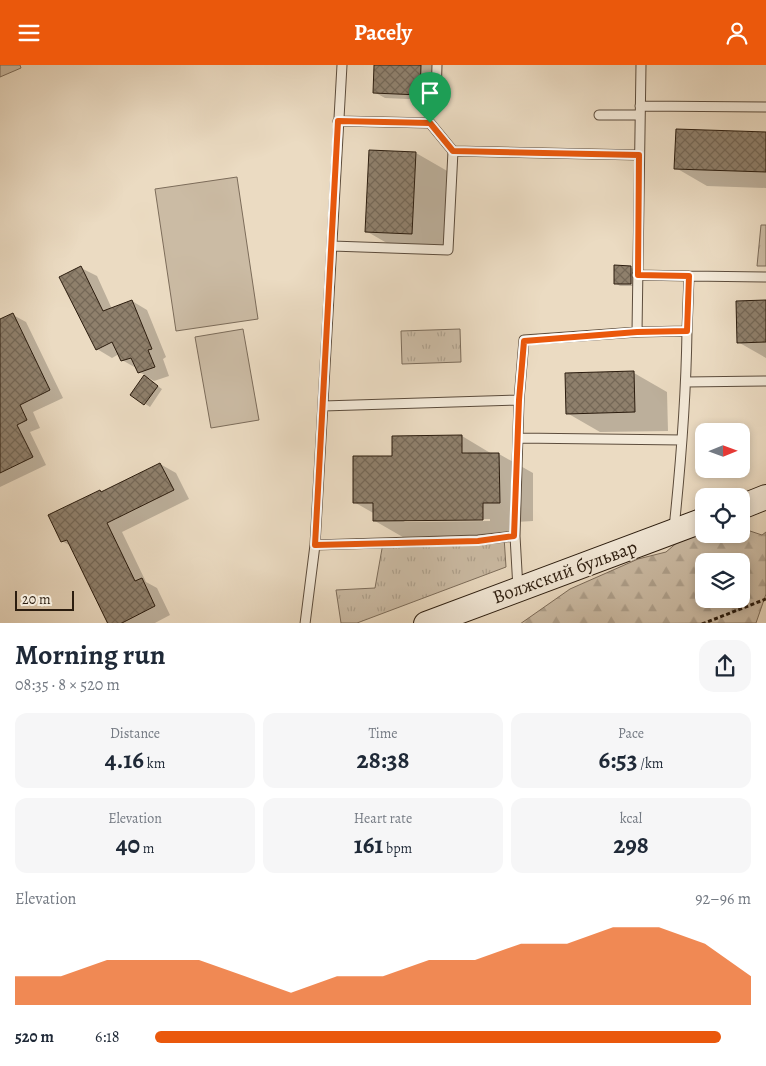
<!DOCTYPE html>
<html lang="en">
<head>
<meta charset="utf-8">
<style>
	body { margin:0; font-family:Alegreya,serif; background:#f6f6f7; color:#1f2937; height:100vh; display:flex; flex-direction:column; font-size:19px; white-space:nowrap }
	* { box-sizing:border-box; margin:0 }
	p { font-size:16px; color:#747a83 }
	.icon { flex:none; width:28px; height:28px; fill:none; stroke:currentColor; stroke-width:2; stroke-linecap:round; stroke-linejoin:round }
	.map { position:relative; height:558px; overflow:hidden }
	.panel { display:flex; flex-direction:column; background:#fff; flex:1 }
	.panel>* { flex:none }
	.needle { width:32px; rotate:89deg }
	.controls { position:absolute; left:695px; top:358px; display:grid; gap:10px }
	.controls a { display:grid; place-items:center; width:55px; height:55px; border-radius:10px; background:#fff; box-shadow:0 2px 8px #0003; font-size:25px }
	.scale { position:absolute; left:15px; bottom:12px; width:59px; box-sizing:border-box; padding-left:5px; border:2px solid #2c1d0f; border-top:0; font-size:14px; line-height:18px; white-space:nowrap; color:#2c1d0f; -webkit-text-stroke:4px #f2e8d7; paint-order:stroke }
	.pin { position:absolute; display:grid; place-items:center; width:42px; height:42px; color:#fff; margin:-51px -21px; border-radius:50% 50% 50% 0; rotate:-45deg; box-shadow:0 0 5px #0007 }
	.pin .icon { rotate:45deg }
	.round { display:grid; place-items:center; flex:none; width:52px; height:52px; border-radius:15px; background:#f6f6f7 }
	.headline { display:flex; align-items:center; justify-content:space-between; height:85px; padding:0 15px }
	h1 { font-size:28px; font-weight:600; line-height:38px }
	.metrics { display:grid; grid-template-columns:repeat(3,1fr); gap:8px; height:85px; padding:5px 15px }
	.metrics div { display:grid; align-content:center; border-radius:12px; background:#f6f6f7; text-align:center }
	.metrics b { font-size:25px; font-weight:600 }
	.metrics small { font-size:14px; font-weight:400 }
	.metrics p { font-size:14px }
	.chart { height:140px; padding:10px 15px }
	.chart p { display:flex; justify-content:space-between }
	.chart svg { width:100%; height:90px; margin-top:5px; fill:#ea580c; opacity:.7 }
	ul { padding:0 15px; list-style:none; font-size:16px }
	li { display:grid; grid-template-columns:80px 60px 1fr; align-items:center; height:38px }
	li i { height:12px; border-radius:6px; background:#ea580c }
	header { display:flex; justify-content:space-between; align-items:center; height:65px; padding:0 15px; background:#ea580c; color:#fff; font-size:22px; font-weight:600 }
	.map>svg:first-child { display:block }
	.grass { fill:url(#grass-tufts); stroke:#7c6c5a }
	.forest { fill:url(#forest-firs); stroke:#7c6c5a; fill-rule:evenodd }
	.pitch { fill:#cbbba4; stroke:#7c6c5a }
	.shadow { fill:#0003; fill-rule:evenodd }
	.building { fill:url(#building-cross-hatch); stroke:#2c1d0f }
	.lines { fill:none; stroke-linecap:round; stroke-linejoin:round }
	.service-casing { stroke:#5c4c3c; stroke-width:11 }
	.secondary-casing { stroke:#2c1d0f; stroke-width:26 }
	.path { stroke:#2c1d0f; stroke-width:3; stroke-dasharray:4 2.5; stroke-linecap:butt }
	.service { stroke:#f2e8d7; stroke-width:9 }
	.secondary { stroke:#f2e8d7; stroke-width:24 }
	.route-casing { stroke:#fff; stroke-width:10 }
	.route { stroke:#ea580c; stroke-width:6 }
	.labels { text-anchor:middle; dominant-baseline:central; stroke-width:4; stroke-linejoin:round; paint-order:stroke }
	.street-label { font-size:19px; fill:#2c1d0f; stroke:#f2e8d7 }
</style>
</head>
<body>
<header><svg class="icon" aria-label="menu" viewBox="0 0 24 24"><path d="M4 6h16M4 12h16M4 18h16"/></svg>Pacely<svg class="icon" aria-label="person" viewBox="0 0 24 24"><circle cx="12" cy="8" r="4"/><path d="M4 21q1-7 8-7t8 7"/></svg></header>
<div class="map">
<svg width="766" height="559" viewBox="0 0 766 559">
	<defs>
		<pattern id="grass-tufts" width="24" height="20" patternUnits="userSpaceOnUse" patternTransform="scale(1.25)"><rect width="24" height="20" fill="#cbbba4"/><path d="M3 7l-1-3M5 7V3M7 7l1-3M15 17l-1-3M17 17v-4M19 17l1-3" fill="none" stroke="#aea08c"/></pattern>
		<pattern id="forest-firs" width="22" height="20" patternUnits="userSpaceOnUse" patternTransform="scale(1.25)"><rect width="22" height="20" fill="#cbbba4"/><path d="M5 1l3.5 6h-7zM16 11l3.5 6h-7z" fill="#aea08c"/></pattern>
		<pattern id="building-cross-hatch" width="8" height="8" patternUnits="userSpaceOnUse" patternTransform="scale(1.25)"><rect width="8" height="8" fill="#8f806c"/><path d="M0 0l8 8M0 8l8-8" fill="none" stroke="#756857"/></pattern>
	</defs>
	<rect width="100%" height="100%" fill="#ebdbc2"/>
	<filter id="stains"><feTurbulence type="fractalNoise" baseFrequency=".004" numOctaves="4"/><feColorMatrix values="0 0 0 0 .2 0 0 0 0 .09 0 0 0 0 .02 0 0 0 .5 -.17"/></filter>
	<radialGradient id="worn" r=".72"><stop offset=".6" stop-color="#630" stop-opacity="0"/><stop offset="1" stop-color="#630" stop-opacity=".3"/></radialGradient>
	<path class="grass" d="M761,160h5v41h-9z
		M460,264l1,33 -59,2 -1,-33z
		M504,472l2,30 -149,56h-16l-5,-33 39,-2 8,-45z"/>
	<path class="forest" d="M741,463l21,7 4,-3v62l-10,29 -236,1 50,-35 68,-30 28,-7 20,-17 18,-4v3h37zM704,496h37v38h-37z"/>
	<path class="pitch" d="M0,0h20l1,3 -21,9z
		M237,112l21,142 -82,12 -21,-142z
		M243,264l16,91 -48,8 -16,-91z"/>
	<path class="shadow" d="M376,0h56l-2,35 -45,-2 -11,-6z
		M766,68v55l-59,-2 -31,-18z
		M370,86l46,2 33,19 -4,81 -46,-3 -33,-19z
		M630,202l5,3v16h-15l-5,-3z
		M81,203l16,8 15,33 20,-8 15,9 19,47 -3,2 6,17 -15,5 -5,-3 -1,2 14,9 -12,18 -18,-12 13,-20 -6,-3 -1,-3 -16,-9 -3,-6 -7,4 -15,-9z
		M766,236v57l-28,-16z
		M13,250l13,7 37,76 -30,14 7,16 -10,4 16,33 -46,22v-166z
		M634,308l33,19 1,39 -68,1 -33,-19z
		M462,371l30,18h7l34,19v48l-17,1v17l-108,1 -33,-19v-7l-21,-12 39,-45zM490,454v2l-85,1 -3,-2z
		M160,399l16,9 13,26 -67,33 24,50 11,6 13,27 -17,9h-44l-38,-78 -9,-5 38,-50 2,1z"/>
	<path class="building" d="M374,0h47l-1,30 -47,-2z
		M676,64l90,3v40l-92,-3z
		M369,85l47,2 -4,82 -47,-2z
		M614,200l17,1v18h-17z
		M81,201l22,45 29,-11 20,49 -4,1 7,17 -17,6 -7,-15 -10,3 -9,-19 -16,8 -37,-73z
		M766,235v42l-29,1 -1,-42z
		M13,248l37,77 -30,15 7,15 -10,5 16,32 -33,16v-154z
		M634,306l1,41 -69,2 -1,-41z
		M144,310l14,11 -14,19 -14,-10z
		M462,370v18h37l1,50h-17v17l-110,1v-18h-20v-47h39v-20z
		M160,398l14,27 -67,33 28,58 7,-3 13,28 -35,18h-12l-41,-84 -6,2 -13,-27 52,-25 1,2z"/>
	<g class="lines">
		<defs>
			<path id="service" d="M641,0l-4,267 50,-1c-1,66 -6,131 -13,197
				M436,33l1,-33
				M640,41l126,1
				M599,50h41
				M453,86l186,4
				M332,181l116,4 5,-99 -23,-28 -92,-2
				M637,210l52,1 -2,55
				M689,211l77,1
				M686,317l80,-1
				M323,341l196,-6
				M518,373l164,2
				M315,480l163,-5 37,-4
				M518,524l-3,-53 4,-136 5,-60 113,-8
				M305,559l10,-79 27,-480"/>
			<path id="secondary" d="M741,442l25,-10
				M426,559l278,-104"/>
		</defs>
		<use href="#service" class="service-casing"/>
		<use href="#secondary" class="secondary-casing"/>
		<path class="path" d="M702,559l64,-25"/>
		<use href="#service" class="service"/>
		<use href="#secondary" class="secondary"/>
	</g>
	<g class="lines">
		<defs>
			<path id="route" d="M338,56l92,2 23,28 186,4 -1,120 51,1 -2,55 -50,1 -113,9 -5,59 -5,136 -36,5 -163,4z"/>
		</defs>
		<use href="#route" class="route-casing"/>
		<use href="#route" class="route"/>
	</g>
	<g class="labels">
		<g class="street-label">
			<text transform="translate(565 507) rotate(-20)">Волжский бульвар</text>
		</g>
	</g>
	<rect width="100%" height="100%" filter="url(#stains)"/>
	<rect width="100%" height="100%" fill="url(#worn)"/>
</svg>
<div class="controls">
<a><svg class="needle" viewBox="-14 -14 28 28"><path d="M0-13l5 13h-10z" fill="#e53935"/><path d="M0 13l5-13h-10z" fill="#747a83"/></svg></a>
<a><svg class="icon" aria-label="locate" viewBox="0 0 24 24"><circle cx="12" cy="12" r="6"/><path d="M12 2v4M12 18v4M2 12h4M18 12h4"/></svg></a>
<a><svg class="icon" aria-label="layers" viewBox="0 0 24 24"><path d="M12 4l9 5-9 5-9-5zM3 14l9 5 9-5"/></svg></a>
</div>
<div class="scale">20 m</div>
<div class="pin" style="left:430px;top:58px;background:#1e9e55"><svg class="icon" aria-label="arrive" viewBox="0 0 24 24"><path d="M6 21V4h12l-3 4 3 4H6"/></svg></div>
</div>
<section class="panel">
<div class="headline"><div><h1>Morning run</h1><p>08:35 · 8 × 520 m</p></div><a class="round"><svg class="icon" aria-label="share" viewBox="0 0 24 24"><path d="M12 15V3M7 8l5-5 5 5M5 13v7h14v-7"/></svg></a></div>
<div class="metrics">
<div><p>Distance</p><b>4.16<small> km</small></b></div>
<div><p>Time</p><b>28:38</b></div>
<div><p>Pace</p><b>6:53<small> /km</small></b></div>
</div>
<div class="metrics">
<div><p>Elevation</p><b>40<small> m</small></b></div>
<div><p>Heart rate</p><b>161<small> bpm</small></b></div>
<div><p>kcal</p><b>298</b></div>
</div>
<div class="chart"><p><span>Elevation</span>92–96 m</p>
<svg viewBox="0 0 160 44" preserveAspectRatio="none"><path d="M0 44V30L10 30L20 22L30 22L40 22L50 30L60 38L70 30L80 30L90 22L100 22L110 14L120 14L130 6L140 6L150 14L160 30V44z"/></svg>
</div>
<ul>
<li><b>520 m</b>6:18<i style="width:95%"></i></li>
</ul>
</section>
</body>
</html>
